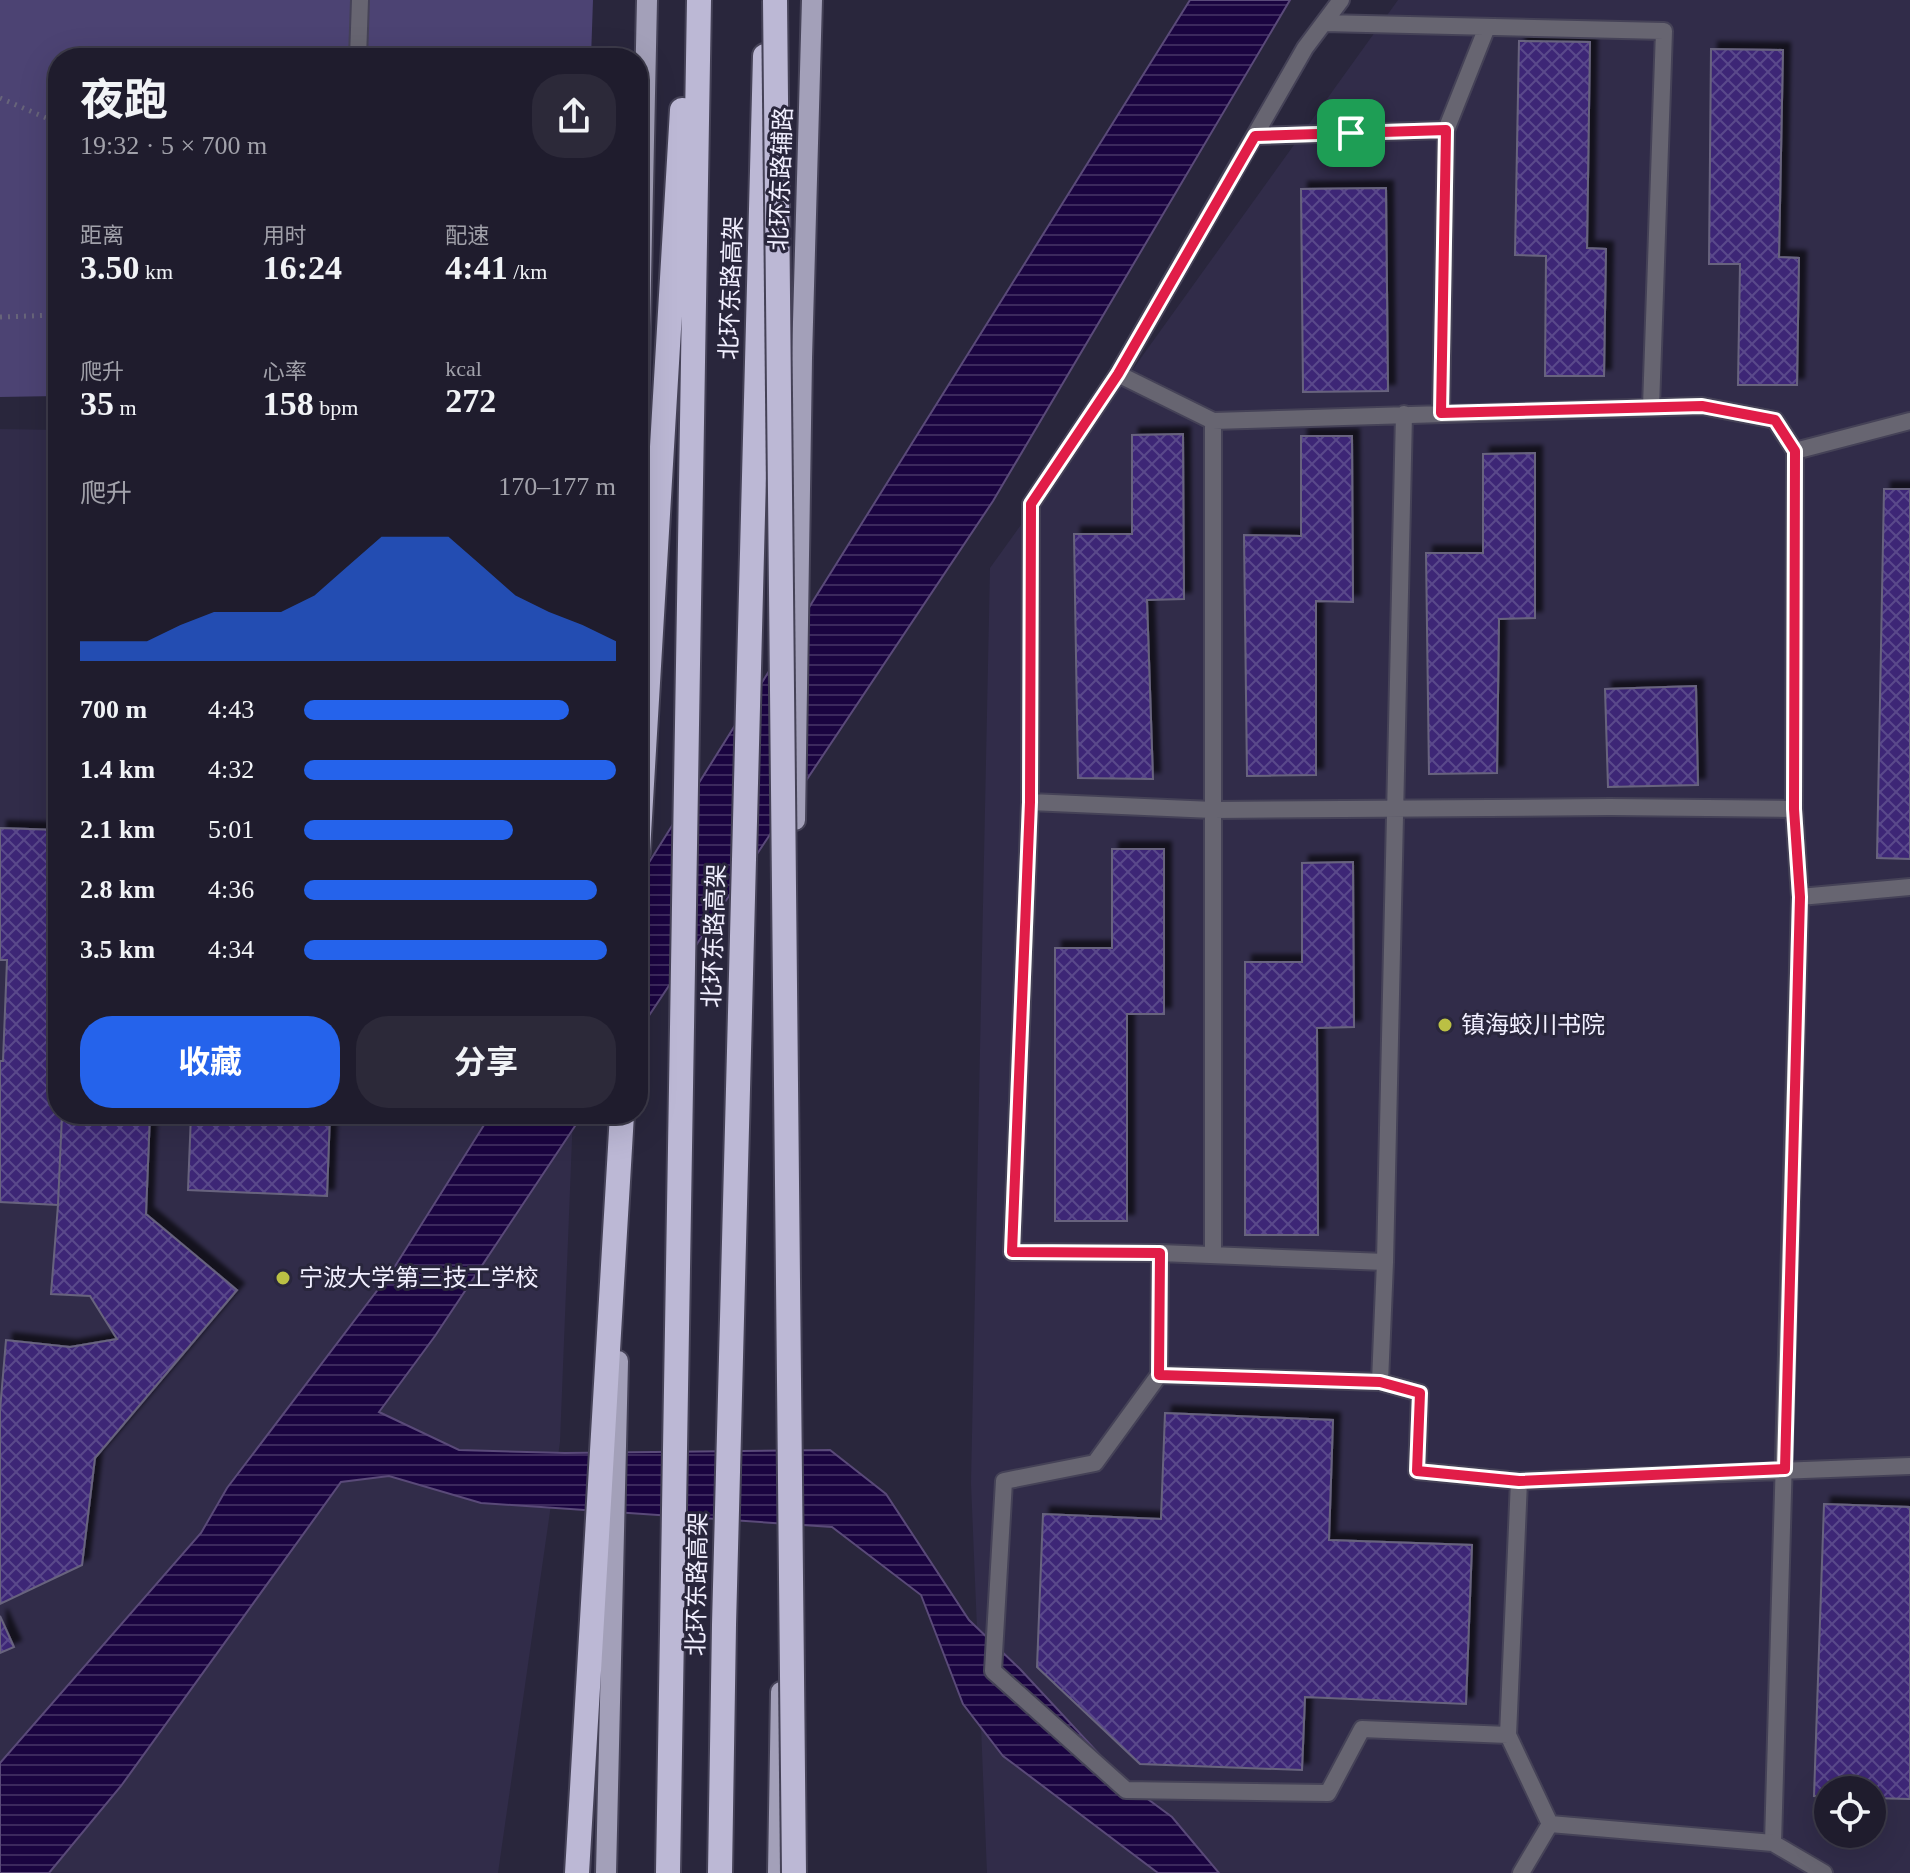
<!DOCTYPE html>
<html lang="zh">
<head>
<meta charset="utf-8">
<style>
	body { margin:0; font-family:"Times New Roman","Noto Sans SC",serif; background:#2c2939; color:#f1f3f6; height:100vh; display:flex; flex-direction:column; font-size:30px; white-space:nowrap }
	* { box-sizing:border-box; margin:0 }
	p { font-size:26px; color:#a1a1aa }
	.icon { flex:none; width:44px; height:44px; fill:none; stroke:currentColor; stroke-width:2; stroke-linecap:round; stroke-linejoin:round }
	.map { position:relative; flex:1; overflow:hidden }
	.details { position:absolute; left:48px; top:48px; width:600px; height:1076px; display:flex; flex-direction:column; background:#1f1c2d; border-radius:32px; box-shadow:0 8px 32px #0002,0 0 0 2px #3c3a49 }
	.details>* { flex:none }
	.tools { position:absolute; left:1814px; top:1776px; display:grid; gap:16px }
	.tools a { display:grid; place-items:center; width:72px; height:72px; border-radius:50%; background:#1f1c2d; box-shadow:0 8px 32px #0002,0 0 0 2px #3c3a49; font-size:40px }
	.pin { position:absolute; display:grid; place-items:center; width:68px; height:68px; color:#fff; margin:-34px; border-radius:16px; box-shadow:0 4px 12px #0006 }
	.round { display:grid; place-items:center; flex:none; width:84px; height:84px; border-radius:32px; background:#2c2939 }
	.head { display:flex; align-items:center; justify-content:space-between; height:136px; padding:0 32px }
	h1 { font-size:44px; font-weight:700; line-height:60px }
	.stats { display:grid; grid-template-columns:repeat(3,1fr); gap:12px; height:136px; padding:8px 32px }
	.stats div { display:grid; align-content:center }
	.stats b { font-size:34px; font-weight:700 }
	.stats small { font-size:22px; font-weight:400 }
	.stats p { font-size:22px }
	.chart { height:224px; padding:16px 32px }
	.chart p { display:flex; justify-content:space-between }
	.chart svg { width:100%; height:144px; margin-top:8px; fill:#2563eb; opacity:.7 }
	.primary-button { display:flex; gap:16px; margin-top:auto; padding:16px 32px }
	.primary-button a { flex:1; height:92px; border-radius:32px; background:#2563eb; color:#fff; font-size:32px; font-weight:700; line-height:92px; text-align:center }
	.primary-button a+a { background:#2c2939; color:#f1f3f6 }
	ul { padding:0 32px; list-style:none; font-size:26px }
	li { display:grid; grid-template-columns:128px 96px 1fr; align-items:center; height:60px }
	li i { height:20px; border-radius:10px; background:#2563eb }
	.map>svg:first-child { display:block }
	.built { fill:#312c49; fill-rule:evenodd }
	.park { fill:#4c4373 }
	.water { fill:url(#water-rules); stroke:#5a4a79; stroke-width:2 }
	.building { fill:url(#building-cross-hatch); stroke:#68647e; stroke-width:2; filter:url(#shadow) }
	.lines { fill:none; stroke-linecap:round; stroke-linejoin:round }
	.lane-casing { stroke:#454257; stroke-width:20 }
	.primary-casing { stroke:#454257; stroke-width:24 }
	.highway-casing { stroke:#454257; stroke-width:28 }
	.path { stroke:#68657a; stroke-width:5; stroke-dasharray:2 6; stroke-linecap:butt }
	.lane { stroke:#676571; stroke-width:16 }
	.primary { stroke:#a3a0b9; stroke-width:20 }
	.highway { stroke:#bcb8d5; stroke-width:24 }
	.highway-bridge-casing { stroke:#454257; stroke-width:28; stroke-linecap:butt }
	.highway-bridge { stroke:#bcb8d5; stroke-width:24 }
	.route-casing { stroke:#fff; stroke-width:16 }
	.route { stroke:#e11d48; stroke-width:10 }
	.poi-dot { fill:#bbc044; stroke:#29263c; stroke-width:3 }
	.labels { text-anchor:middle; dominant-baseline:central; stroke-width:6; stroke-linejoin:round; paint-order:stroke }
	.street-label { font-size:24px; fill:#f1efff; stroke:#29263c }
	.poi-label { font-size:24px; fill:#f1efff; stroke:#29263c; text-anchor:start }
</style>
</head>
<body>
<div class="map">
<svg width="1910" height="1873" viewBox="0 0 1910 1873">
	<defs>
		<pattern id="water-rules" width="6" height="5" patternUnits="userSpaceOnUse" patternTransform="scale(2)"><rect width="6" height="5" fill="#1a0440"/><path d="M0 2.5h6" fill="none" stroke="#3c295d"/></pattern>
		<pattern id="building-cross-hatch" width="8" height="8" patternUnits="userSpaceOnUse" patternTransform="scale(2)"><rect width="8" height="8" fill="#3e2876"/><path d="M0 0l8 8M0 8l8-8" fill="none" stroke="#5a488b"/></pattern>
		<filter id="shadow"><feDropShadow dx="7" dy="-7" stdDeviation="2" flood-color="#0009"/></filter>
	</defs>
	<rect width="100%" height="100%" fill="#29263c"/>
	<path class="built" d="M1398,0h512v1873h-923l-16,-390 19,-915zM1828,1790h44v44h-44z
		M0,429l58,1v684h515l-13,328 -62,431h-498z"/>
	<path class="park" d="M0,0h593l-2,58h-533v338l-58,1z"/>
	<path class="water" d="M1190,0h100l-297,501 -355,531v-152z
		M491,1114h92l-148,222 -56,76 80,38 106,3 265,-3 56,44 83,126 51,49 106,114 46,34 47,56h-61l-155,-117 -40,-52 -42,-109 -89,-68 -351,-24 -92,-27 -48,6 -220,304 -72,87h-49v-110l201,-230 26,-45 165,-217z"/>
	<path class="building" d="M1519,41l71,1 -3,206 19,1 -2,127h-59l1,-120 -31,-1z
		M1711,49l72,1 -4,207 20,1 -2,127h-59l2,-121h-31z
		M1386,188l2,203 -85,1 -2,-203z
		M1183,434l1,165 -37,1 6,179 -75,-1 -4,-244h58v-99z
		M1301,436h51l1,166 -37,-1v174l-69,1 -3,-241 57,1z
		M1535,453v165l-36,1 -2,154 -68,1 -3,-221h57v-99z
		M1884,489h26v370l-33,-1z
		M1696,686l2,99 -90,2 -3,-98z
		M0,828l58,2v284h4l-4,91 -58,-3v-141h3l4,-101h-7z
		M1112,849h52v165h-37v207h-72v-273h57z
		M1353,862l1,165 -37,1 1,207h-73v-273h57v-99z
		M62,1114h88l-4,100 91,76 -142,168 -13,107 -82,39v-194l6,-70 64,7 47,-8 -27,-43 -39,-2 7,-89z
		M191,1114h139l-3,82 -139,-6z
		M1165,1413l168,7 -4,120 143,5 -6,159 -161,-7 -3,73 -162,-6 -103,-97 6,-153 118,5z
		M1824,1504l86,3v292l-38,-1v-8h-44v7l-14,-1z
		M0,1616l14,31 -14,6z"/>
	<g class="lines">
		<defs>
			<path id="lane" d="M1341,0l-36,48 -187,326 -87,130 -1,298 -18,450 148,1 -1,122 221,7 40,11 -3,78 102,10 391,-15
				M1324,23l340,8 -13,376
				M358,58l2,-58
				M1446,130l41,-103
				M1255,136l191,-6 -5,283
				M1118,374l95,47 489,-15 73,14 20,31
				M1030,802l183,8 397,-3 184,2
				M1800,897l110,-10
				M1160,1253l225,9 19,-848
				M1213,1254v-833
				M1159,1375l-64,88 -91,18 -11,190 133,119 202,3 34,-64 146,6
				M1380,1382l5,-120
				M1519,1481l-11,254 42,89
				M1521,1873l29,-49 223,19
				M1824,1873l-51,-30 27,-946 -6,-88 1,-358 115,-30"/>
			<path id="primary" d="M638,421l9,-421
				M795,820l7,-462 10,-358
				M606,1873l12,-512
				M778,1873l3,-181"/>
			<path id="highway" d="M638,851l44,-741
				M577,1873l45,-759
				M668,1873l31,-1873
				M720,1873l4,-248 41,-1569"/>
		</defs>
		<use href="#lane" class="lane-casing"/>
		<use href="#primary" class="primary-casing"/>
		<use href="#highway" class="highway-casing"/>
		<path class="path" d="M0,98l58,25
			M0,317l58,-2"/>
		<use href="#lane" class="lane"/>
		<use href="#primary" class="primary"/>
		<use href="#highway" class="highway"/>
		<defs>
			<path id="highway-bridge" d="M775,0l19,1873"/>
		</defs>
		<use href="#highway-bridge" class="highway-bridge-casing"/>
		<use href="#highway-bridge" class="highway-bridge"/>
	</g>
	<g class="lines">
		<defs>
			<path id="route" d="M1446,130l-5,283 261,-7 73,14 20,31 -1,358 6,88 -15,572 -266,12 -102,-10 3,-78 -40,-11 -221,-7 1,-122 -148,-1 18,-450 1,-298 87,-130 137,-238z"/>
		</defs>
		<use href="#route" class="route-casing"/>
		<use href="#route" class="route"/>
	</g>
	<g class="poi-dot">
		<circle cx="1445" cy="1025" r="8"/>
		<circle cx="283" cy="1278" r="8"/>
	</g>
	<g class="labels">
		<g class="street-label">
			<text transform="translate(781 179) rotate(-88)">北环东路辅路</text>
			<text transform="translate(731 288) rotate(-88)">北环东路高架</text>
			<text transform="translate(714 936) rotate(-88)">北环东路高架</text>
			<text transform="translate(697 1584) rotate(-89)">北环东路高架</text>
		</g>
		<g class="poi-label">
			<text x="1461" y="1025">镇海蛟川书院</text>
			<text x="299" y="1278">宁波大学第三技工学校</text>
		</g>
	</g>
</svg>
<div class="tools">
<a><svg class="icon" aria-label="locate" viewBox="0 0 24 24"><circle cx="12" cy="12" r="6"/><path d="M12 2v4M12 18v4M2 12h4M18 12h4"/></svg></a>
</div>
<div class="pin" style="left:1351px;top:133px;background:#1e9e55"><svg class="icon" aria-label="arrive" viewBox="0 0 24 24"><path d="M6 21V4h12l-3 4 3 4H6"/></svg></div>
<section class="details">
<div class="head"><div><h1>夜跑</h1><p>19:32 · 5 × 700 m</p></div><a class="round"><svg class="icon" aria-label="share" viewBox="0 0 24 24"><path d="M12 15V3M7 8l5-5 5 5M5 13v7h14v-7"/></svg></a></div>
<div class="stats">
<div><p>距离</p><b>3.50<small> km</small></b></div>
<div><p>用时</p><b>16:24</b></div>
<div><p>配速</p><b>4:41<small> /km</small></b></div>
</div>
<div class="stats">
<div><p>爬升</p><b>35<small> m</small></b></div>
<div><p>心率</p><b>158<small> bpm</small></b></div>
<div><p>kcal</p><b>272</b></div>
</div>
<div class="chart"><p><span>爬升</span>170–177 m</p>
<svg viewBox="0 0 160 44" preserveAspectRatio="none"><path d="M0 44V38L10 38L20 38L30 33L40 29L50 29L60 29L70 24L80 15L90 6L100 6L110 6L120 15L130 24L140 29L150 33L160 38V44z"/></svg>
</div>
<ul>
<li><b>700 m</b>4:43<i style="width:85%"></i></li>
<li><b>1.4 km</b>4:32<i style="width:100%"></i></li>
<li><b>2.1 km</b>5:01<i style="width:67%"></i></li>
<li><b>2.8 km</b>4:36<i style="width:94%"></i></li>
<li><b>3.5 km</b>4:34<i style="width:97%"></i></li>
</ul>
<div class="primary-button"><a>收藏</a><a>分享</a></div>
</section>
</div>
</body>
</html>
